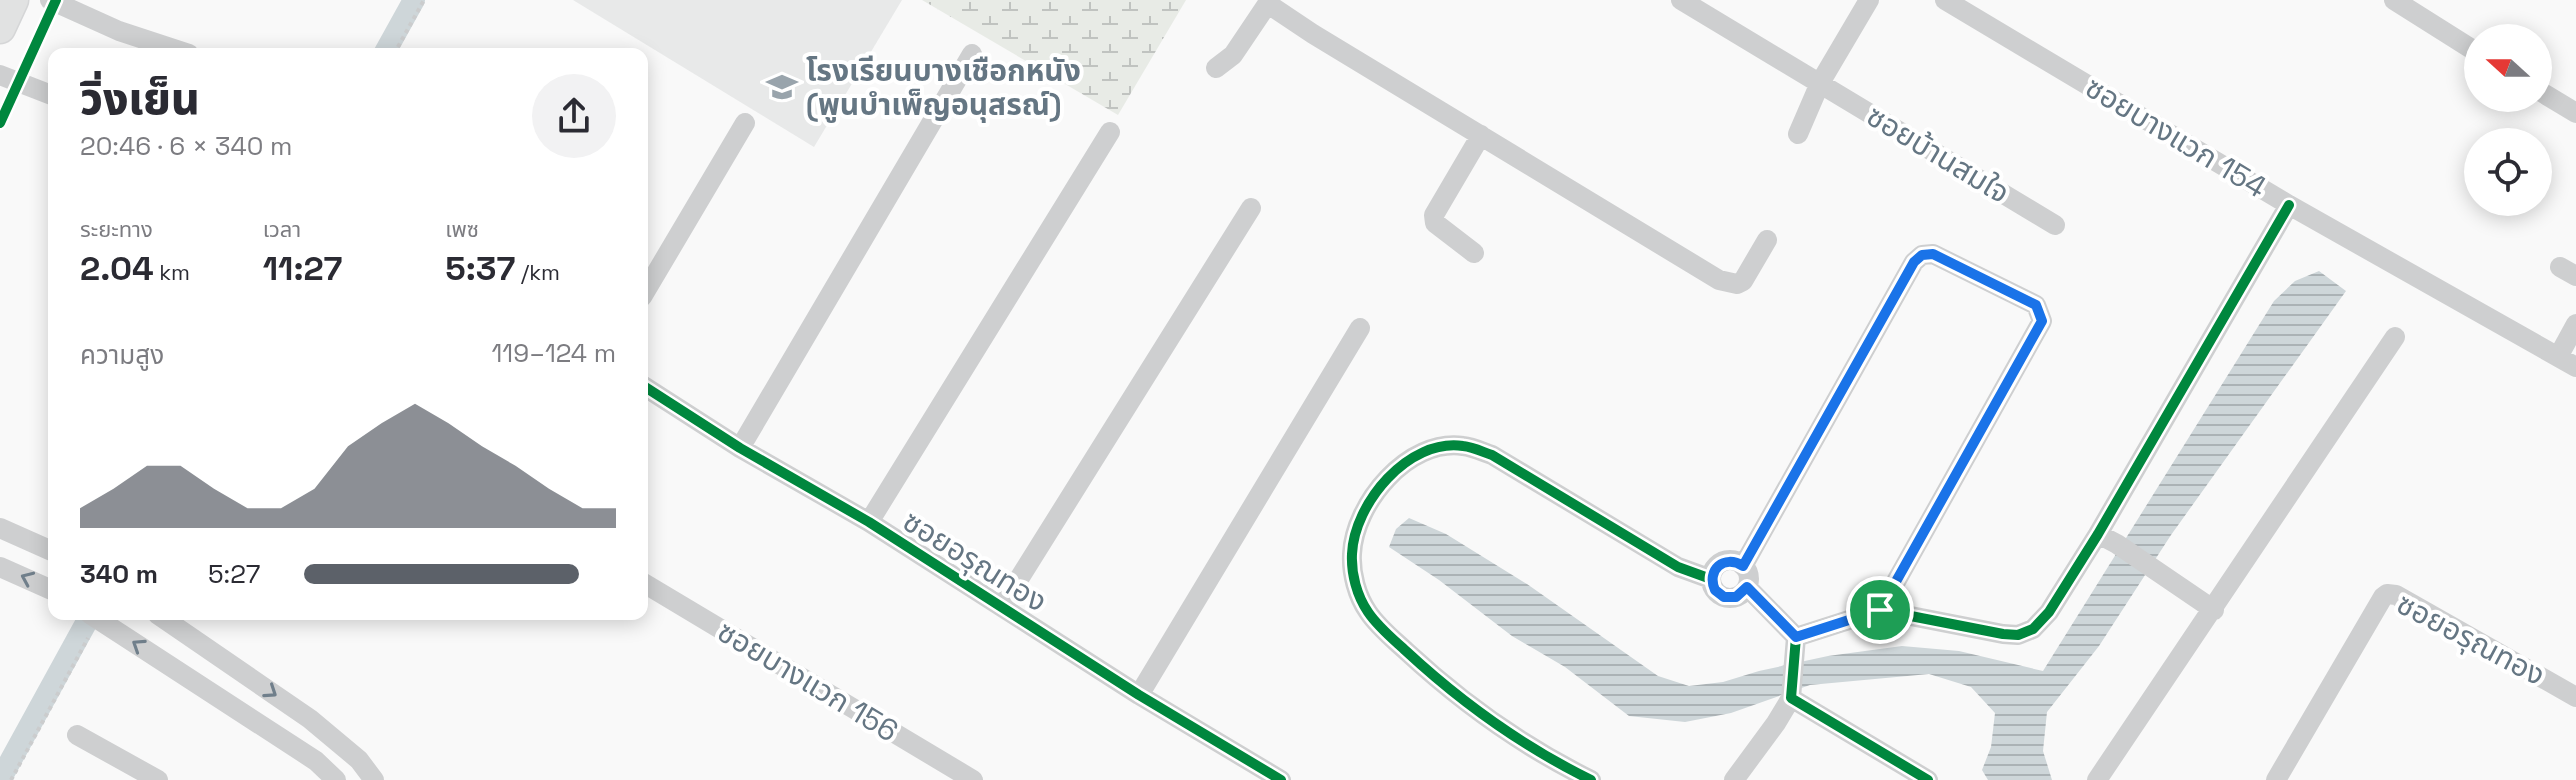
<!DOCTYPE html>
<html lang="th">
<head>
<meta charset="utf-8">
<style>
	body { margin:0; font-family:"Space Grotesk","Noto Sans Thai",sans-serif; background:#f2f2f3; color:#2b2b33; height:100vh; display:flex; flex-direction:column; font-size:30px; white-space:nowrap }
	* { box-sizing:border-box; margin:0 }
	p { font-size:26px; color:#7c7c81 }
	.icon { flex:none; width:44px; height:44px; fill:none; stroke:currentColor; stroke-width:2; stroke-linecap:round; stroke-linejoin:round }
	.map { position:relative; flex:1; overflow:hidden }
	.details { position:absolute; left:48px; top:48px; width:600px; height:572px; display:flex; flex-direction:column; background:#fff; border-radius:16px; box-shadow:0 4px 20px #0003 }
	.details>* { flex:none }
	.needle { width:52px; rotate:291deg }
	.tools { position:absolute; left:2464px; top:24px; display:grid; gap:16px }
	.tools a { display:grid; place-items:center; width:88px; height:88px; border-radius:50%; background:#fff; box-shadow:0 4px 20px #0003; font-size:40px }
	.pin { position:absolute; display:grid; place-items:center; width:68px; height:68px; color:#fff; margin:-34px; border:4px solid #fff; border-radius:50%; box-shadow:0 2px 8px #0007 }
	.round { display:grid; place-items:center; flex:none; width:84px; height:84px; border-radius:42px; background:#f2f2f3 }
	.overview { display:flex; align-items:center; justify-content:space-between; height:136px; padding:0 32px }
	h1 { font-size:44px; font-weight:800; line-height:60px }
	.metrics { display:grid; grid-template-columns:repeat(3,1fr); gap:12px; height:136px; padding:8px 32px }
	.metrics div { display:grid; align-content:center }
	.metrics b { font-size:34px; font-weight:800 }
	.metrics small { font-size:22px; font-weight:400 }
	.metrics p { font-size:22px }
	.chart { height:224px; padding:16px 32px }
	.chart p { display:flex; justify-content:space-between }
	.chart svg { width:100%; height:144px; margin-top:8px; fill:#5c6169; opacity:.7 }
	ul { padding:0 32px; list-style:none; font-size:26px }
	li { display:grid; grid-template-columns:128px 96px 1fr; align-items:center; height:60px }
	li i { height:20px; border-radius:10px; background:#5c6169 }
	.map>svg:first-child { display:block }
	.built { fill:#e8e9e9 }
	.wetland { fill:url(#wetland-marsh) }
	.water { fill:url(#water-rules) }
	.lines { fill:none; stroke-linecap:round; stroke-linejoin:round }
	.canal { stroke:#ced6d9; stroke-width:22 }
	.primary-casing { stroke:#d5d6d7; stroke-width:33 }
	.path { stroke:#cbcccd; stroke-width:4; stroke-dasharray:4 4; stroke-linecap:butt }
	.street { stroke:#cecfd0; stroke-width:20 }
	.primary { stroke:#e1e2e2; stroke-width:30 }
	.cycleway-casing { stroke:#fff; stroke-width:15 }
	.cycleway { stroke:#00873e; stroke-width:10 }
	.oneway { stroke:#707f8b }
	.route-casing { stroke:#fff; stroke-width:16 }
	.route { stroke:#1a73e8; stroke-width:10 }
	.labels { text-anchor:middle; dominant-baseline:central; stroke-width:8; stroke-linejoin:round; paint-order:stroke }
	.poi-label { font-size:30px; font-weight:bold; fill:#657683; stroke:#fff; text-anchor:start }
	.street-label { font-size:30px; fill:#657683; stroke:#fff }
</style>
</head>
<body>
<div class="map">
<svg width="2576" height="780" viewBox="0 0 2576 780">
	<defs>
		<pattern id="wetland-marsh" width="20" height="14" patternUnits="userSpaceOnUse" patternTransform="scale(2)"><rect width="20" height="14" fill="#e8ebe6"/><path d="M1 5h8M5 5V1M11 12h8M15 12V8" fill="none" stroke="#c0c3c0"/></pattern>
		<pattern id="water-rules" width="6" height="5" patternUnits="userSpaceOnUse" patternTransform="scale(2)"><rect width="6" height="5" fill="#ced6d9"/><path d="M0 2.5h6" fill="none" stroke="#abb2b5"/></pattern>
	</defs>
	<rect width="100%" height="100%" fill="#f9f9f9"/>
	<path class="built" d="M573,0h329l-88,147z"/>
	<path class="wetland" d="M922,0h264l-68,115z"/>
	<path class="water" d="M2319,271l27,20 -175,244 -72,111 -52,66 -4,39 9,29h-64l-6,-10 9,-23 4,-34 -24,-26 -42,-13 -119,11 -79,28 -46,9 -56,-6 -64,-49 -53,-31 -73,-56 -50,-33 7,-18 13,-11 37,16 81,50 131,92 31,10 34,-4 36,-11 69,-15 74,-10 57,5 84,20 231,-370 21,-20z"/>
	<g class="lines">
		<path class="canal" d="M384,54l30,-54
			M0,780l91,-166"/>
		<defs>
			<path id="primary" d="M0,28l13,-28"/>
		</defs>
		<use href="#primary" class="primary-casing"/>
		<path class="path" d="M394,54l30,-54
			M11,780l77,-142"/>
		<path class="street" d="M50,0l69,31 70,23
			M1681,0l374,225
			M1945,0l344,205 287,162
			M2394,0l84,53
			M1268,4l45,30 406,246 18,4 6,-3 24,-41
			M1216,68l17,-13 37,-55
			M0,75l54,21
			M2538,90l38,23
			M1798,134l22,-51 49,-83
			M1474,253l-39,-30 -1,-8 47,-80
			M2560,267l16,9
			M642,297l103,-174
			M2558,357l18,-33
			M642,385l98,63 129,74 270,173 142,85
			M740,448l232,-394
			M869,522l241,-390
			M0,528l54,24
			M2098,534l19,10 97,66
			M1711 579a19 19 0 1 1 38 0a19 19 0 1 1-38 0Z
			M1743,566l171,-304 8,-7 11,-1 103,51 6,16 -162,289
			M0,567l54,24
			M642,582l331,198
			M1747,587l49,50
			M1002,606l249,-398
			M90,614l226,147 20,19
			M157,614l153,105 49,41 15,20
			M1139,695l221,-367
			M77,735l81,45
			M1591,780c-67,-33 -130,-78 -185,-129 -13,-12 -28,-24 -38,-39 -11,-16 -17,-38 -16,-58 2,-50 56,-116 111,-108 10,1 20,6 29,9l186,112 33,12
			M1734,780l42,-57 15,-25
			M1928,780l-137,-82 5,-61 84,-27 123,24 15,1 15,-6 16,-17 49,-78 191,-329
			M2097,780l298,-443
			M2276,780l107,-183 4,-3 9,1 180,102"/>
		<use href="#primary" class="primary"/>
		<defs>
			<path id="cycleway" d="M0,123l56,-123
				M642,385l98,63 129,74 270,173 142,85
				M1591,780c-67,-33 -130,-78 -185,-129 -13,-12 -28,-24 -38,-39 -11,-16 -17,-38 -16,-58 2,-50 56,-116 111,-108 10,1 20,6 29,9l186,112 33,12
				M1928,780l-137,-82 5,-61 84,-27 123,24 15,1 15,-6 16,-17 49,-78 191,-329"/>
		</defs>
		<use href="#cycleway" class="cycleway-casing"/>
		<use href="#cycleway" class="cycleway"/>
	</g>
	<defs><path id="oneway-chevron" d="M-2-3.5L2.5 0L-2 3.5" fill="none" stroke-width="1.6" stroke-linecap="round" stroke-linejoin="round" transform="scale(2)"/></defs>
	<g class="oneway">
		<use href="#oneway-chevron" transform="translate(27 578) rotate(-156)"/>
		<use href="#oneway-chevron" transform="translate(138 645) rotate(-147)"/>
		<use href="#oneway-chevron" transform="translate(271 692) rotate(34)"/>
	</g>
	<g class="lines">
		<defs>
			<path id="route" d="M1933,254l103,51 6,16 -162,289 -84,27 -49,-50 -11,10h-12l-9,-7c-9,-20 9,-36 28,-24l171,-304 8,-7z"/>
		</defs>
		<use href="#route" class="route-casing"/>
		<use href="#route" class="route"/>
	</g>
	<defs>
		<symbol id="school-bare" viewBox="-9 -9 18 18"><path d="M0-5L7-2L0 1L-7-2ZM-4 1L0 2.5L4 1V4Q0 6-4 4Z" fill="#99a4ac" stroke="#fff" stroke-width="2.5" paint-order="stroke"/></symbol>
	</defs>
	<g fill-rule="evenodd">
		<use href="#school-bare" x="760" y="65" width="44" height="44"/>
	</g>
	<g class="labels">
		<g class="poi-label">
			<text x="806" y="70">โรงเรียนบางเชือกหนัง<tspan x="806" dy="34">(พูนบำเพ็ญอนุสรณ์)</tspan></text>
		</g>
		<g class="street-label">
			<text transform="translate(2176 137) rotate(31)">ซอยบางแวก 154</text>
			<text transform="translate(1938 154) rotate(31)">ซอยบ้านสมใจ</text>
			<text transform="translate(975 561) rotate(32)">ซอยอรุณทอง</text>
			<text transform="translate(2471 639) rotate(28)">ซอยอรุณทอง</text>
			<text transform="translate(808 681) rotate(31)">ซอยบางแวก 156</text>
		</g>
	</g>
</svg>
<div class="tools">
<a><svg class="needle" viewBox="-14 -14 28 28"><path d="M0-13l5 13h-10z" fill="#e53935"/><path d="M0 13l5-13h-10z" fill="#7c7c81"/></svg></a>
<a><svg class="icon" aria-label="locate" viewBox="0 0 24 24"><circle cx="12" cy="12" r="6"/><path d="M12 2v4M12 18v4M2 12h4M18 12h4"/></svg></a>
</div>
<div class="pin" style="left:1880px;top:610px;background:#1e9e55"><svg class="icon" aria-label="arrive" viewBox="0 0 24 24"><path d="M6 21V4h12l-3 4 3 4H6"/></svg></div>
<section class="details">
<div class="overview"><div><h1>วิ่งเย็น</h1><p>20:46 · 6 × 340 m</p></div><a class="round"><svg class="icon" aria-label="share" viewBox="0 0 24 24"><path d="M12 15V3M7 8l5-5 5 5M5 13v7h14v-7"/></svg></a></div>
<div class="metrics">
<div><p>ระยะทาง</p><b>2.04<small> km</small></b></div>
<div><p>เวลา</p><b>11:27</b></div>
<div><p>เพซ</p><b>5:37<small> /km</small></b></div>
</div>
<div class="chart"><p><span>ความสูง</span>119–124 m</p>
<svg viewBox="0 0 160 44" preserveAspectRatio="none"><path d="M0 44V38L10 32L20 25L30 25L40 32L50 38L60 38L70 32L80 19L90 12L100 6L110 12L120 19L130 25L140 32L150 38L160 38V44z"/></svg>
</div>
<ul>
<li><b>340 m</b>5:27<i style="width:88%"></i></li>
</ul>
</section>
</div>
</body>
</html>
